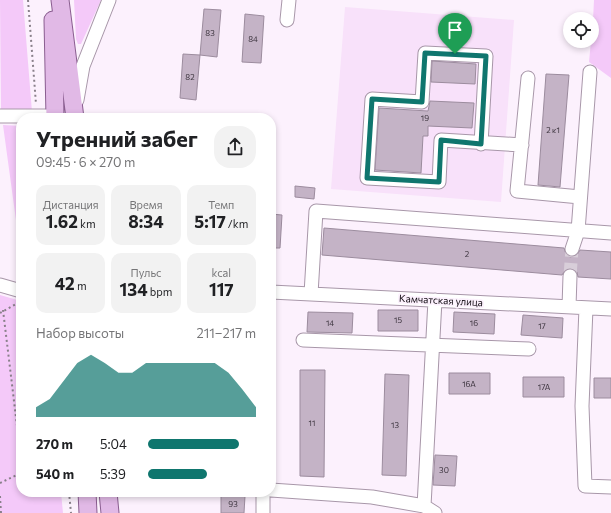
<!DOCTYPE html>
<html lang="ru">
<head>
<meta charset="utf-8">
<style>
	body { margin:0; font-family:Commissioner,sans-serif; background:#f2f2f2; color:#202124; height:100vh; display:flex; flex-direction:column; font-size:15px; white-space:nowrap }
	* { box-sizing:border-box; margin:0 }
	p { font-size:13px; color:#757577 }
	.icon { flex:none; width:22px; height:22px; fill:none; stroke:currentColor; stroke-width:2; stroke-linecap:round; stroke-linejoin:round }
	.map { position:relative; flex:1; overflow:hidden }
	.panel { position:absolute; left:16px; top:113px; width:260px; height:384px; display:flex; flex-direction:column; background:#fff; border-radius:16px; box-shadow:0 2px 6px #0003 }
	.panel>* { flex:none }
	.tools { position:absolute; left:563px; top:12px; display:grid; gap:8px }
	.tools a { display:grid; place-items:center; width:36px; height:36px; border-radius:50%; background:#fff; box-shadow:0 2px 6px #0003; font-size:20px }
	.pin { position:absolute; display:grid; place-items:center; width:34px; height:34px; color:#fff; margin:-41px -17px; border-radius:50% 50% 50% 0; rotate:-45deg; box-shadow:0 0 4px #0007 }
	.pin .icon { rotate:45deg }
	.round { display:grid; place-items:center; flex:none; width:42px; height:42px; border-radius:16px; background:#f2f2f2 }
	.summary { display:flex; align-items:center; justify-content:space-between; height:68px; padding:0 20px }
	h1 { font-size:22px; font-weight:700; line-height:30px }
	.figures { display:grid; grid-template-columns:repeat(3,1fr); gap:6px; height:68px; padding:4px 20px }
	.figures div { display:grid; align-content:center; border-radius:10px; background:#f2f2f2; text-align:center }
	.figures b { font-size:17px; font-weight:700 }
	.figures small { font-size:11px; font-weight:400 }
	.figures p { font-size:11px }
	.chart { height:112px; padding:8px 20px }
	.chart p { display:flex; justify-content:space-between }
	.chart svg { width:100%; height:72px; margin-top:4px; fill:#0f766e; opacity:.7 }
	ul { padding:0 20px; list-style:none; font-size:13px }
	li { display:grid; grid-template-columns:64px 48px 1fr; align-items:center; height:30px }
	li i { height:10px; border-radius:5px; background:#0f766e }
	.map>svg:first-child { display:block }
	.built { fill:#f8e1fa }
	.green { fill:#f4c9f9 }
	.building { fill:#c4b3c6; stroke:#9c8c9e }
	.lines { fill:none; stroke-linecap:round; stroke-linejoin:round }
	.minor-tunnel { stroke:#d8ced9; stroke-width:13; stroke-dasharray:13 6; stroke-linecap:butt }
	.minor-casing { stroke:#a897a9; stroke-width:15 }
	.major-casing { stroke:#8a5e90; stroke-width:19 }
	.path { stroke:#89808a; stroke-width:2; stroke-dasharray:2 3; stroke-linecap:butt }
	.minor { stroke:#fff; stroke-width:13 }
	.major { stroke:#e1b9e6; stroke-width:17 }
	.route-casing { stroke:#fff; stroke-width:8 }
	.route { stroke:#0f766e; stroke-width:5 }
	.labels { text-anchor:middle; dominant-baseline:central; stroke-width:3.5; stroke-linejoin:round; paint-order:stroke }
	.number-label { font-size:8px; fill:#3c343e }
	.street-label { font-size:10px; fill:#0f0910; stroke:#fcf1fd }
</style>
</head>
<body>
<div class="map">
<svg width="611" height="513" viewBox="0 0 611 513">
	<rect width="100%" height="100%" fill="#fcf1fd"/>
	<path class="built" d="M345,7l169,13 -13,182 -170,-13z"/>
	<path class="green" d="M0,0h23l9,112 -31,-3z
		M74,0h27l-20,44h-3l-2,-5z
		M594,0h17v78l-22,-16 2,-21h1z
		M3,125l18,1v131z
		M0,295l21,6v191h40l2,21h-63z"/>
	<path class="building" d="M204,9l17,1 -4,47 -17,-2z
		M245,14l19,2 -3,47 -19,-1z
		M183,54l17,1 -4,45 -16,-2z
		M432,61l44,3 -1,20 -44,-2z
		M546,74l23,1 -9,112 -22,-2z
		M430,101l44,2 -2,25 -44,-2v10h-5l-2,37 -46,-3 4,-62 49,3z
		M295,186l20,2 -1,11 -19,-2z
		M271,214l11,1 -2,33h-9z
		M324,228l240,20 2,6 4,3 7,-2 3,-5 31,2v27l-33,-2 -1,-5 -6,-4 -5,1 -4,6 -240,-20z
		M378,310h40v21h-40z
		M308,312l45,1 -1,20 -45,-1z
		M454,312l41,2 -1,20 -41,-2z
		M523,315l40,3 -1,20 -41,-3z
		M300,370h25l-1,107 -24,-1z
		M449,373h41v21h-41z
		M385,374l24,1 -3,101 -24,-1z
		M523,377h41v20h-41z
		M594,378h17v20h-17z
		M435,455l22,1 -2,30 -22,-1z
		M221,495l24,1 -1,17h-23z"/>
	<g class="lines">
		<path class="minor-tunnel" d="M570,276l2,-27"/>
		<defs>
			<path id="minor" d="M287,20l2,-20
				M528,78l-11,113 63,6
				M77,100l6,-34 26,-66
				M0,116h55
				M481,144l5,-88 -61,-3 -3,49 -50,-3 -5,79 72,4 2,-42 81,5
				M572,249l6,-18 12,-159
				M0,285l21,6
				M271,292l340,17
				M311,294l5,-83 295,22
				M569,307l1,-31
				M586,308l-4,98 3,80 26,1
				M303,340l226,9
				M271,490l101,7 52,9
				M263,513v-21
				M435,513l-11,-7 11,-206"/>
			<path id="major" d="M60,0l15,118
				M53,20l2,98
				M87,492l1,21
				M108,492l2,21"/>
		</defs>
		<use href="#minor" class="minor-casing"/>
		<use href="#major" class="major-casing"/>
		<path class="path" d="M28,0l8,104
			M3,310l18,149
			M0,313l18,-10
			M0,483l21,-10
			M69,492l2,21
			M0,496l1,17"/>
		<use href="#minor" class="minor"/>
		<use href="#major" class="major"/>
	</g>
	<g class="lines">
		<defs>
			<path id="route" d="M425,53l61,3 -5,88 -40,-4 -2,42 -72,-4 5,-79 50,3z"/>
		</defs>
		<use href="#route" class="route-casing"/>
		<use href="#route" class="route"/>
	</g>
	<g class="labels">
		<g class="number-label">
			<text x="210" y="33">83</text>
			<text x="253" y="39">84</text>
			<text x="190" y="77">82</text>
			<text x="425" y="118">19</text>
			<text x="553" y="130">2 к1</text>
			<text x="467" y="254">2</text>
			<text x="398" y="320">15</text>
			<text x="330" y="323">14</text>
			<text x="474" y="323">16</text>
			<text x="542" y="326">17</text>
			<text x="469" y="384">16А</text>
			<text x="544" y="387">17А</text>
			<text x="312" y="423">11</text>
			<text x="395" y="425">13</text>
			<text x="444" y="470">30</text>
			<text x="233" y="504">93</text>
		</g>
		<g class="street-label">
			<text transform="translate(441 300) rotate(3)">Камчатская улица</text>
		</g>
	</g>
</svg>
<div class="tools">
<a><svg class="icon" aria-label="locate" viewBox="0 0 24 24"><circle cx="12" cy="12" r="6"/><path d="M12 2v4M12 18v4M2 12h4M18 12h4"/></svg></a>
</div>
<div class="pin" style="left:455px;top:54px;background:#1e9e55"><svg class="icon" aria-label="arrive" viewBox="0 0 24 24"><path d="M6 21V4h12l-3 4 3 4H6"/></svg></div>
<section class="panel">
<div class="summary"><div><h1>Утренний забег</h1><p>09:45 · 6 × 270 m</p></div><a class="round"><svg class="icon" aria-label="share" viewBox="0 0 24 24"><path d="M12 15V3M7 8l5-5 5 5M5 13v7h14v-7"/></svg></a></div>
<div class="figures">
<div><p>Дистанция</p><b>1.62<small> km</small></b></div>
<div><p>Время</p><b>8:34</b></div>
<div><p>Темп</p><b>5:17<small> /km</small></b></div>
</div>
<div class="figures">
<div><b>42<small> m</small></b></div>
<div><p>Пульс</p><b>134<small> bpm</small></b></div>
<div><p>kcal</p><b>117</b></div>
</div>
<div class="chart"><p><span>Набор высоты</span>211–217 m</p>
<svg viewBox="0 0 160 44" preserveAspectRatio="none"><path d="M0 44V38L10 33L20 22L30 11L40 6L50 11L60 17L70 17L80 11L90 11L100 11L110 11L120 11L130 11L140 17L150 27L160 38V44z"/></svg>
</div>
<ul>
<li><b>270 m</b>5:04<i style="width:84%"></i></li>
<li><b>540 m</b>5:39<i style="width:55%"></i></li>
</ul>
</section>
</div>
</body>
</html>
